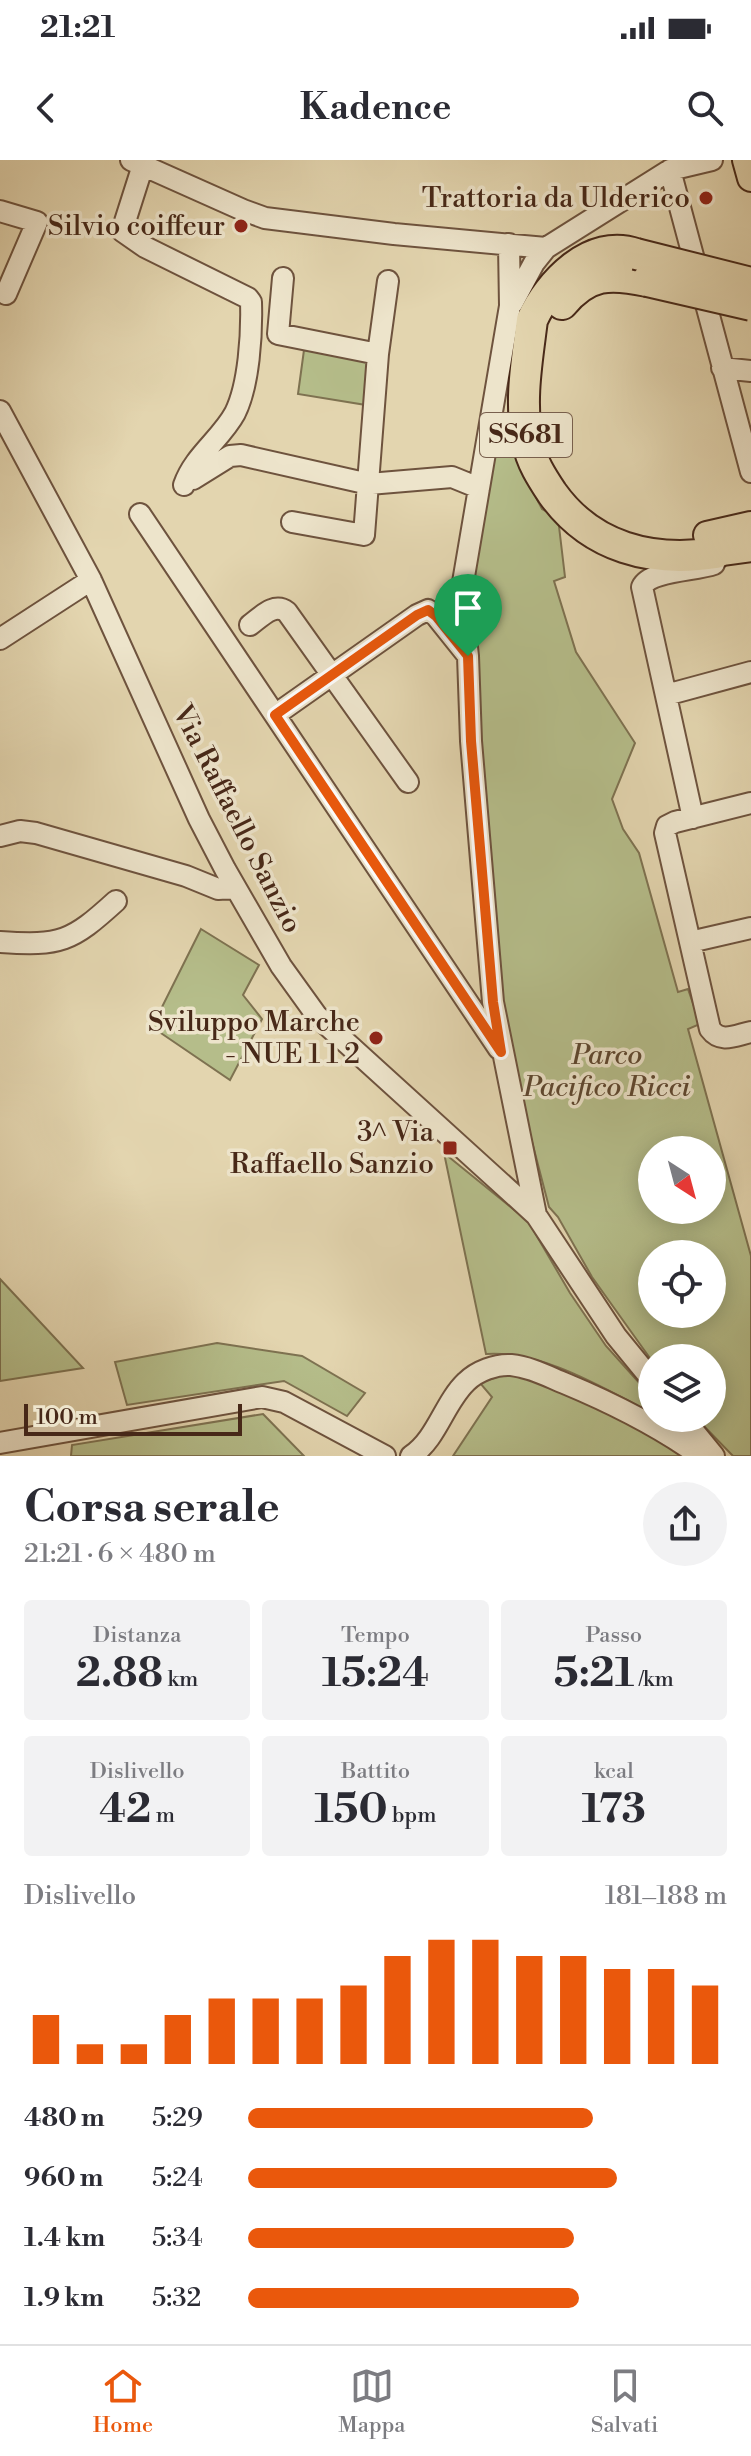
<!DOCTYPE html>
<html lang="it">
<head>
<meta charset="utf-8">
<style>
	body { margin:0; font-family:"Libre Bodoni",serif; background:#f2f2f3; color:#2b2b33; height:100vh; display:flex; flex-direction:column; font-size:30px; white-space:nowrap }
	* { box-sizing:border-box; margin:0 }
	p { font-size:26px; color:#7c7c81 }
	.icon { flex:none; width:44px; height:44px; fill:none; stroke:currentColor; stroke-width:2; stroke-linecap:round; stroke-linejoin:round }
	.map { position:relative; height:1296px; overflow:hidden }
	.sheet { display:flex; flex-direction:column; background:#fff; flex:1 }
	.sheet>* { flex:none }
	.needle { width:52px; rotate:144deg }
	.controls { position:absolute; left:638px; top:976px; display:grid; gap:16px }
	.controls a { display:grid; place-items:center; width:88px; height:88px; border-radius:50%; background:#fff; box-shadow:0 4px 20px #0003; font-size:40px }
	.scale { position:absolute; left:24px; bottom:20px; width:218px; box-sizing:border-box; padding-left:8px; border:4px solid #472818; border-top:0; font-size:22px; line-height:28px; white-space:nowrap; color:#472818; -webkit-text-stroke:6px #ede4cb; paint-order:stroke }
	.pin { position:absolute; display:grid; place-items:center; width:68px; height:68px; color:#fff; margin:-82px -34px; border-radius:50% 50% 50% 0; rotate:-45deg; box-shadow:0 0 8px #0007 }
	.pin .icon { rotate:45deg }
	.round { display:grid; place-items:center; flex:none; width:84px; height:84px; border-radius:42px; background:#f2f2f3 }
	.overview { display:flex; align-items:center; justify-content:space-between; height:136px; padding:0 24px }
	h1 { font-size:44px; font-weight:800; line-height:60px }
	.metrics { display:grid; grid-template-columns:repeat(3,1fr); gap:12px; height:136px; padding:8px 24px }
	.metrics div { display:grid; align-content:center; border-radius:8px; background:#f2f2f3; text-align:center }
	.metrics b { font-size:40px; font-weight:800 }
	.metrics small { font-size:22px; font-weight:400 }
	.metrics p { font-size:22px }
	.chart { height:224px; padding:16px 24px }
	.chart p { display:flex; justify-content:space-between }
	.chart svg { width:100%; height:144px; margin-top:8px; stroke:#ea580c; stroke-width:6 }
	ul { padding:0 24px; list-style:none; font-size:26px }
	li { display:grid; grid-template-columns:128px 96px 1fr; align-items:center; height:60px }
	li i { height:20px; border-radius:10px; background:#ea580c }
	.status { display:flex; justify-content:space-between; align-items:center; height:56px; padding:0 40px; background:#fff; direction:ltr }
	.status svg { height:22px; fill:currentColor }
	header { display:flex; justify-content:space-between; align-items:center; height:104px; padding:0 24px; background:#fff; font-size:36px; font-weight:800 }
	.menu { display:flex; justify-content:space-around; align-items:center; height:112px; border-top:2px solid #e1e1e2; background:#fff; font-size:22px; color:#7c7c81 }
	.menu a { display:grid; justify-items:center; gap:4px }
	.menu .active { color:#ea580c }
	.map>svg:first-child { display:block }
	.green { fill:#b5bd8a; stroke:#7e7251; stroke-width:2; fill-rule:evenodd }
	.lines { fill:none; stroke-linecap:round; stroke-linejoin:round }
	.minor-casing { stroke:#6e533e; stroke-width:24 }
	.major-casing { stroke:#472818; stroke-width:30 }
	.highway-casing { stroke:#472818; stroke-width:34 }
	.minor { stroke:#ede4cb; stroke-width:20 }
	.major { stroke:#e3d5af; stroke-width:26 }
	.highway { stroke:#e3d5af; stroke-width:30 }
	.highway-bridge-casing { stroke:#472818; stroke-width:34; stroke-linecap:butt }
	.highway-bridge { stroke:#e3d5af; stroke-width:30 }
	.route-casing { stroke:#fff; stroke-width:16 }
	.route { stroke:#ea580c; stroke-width:10 }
	.poi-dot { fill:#8f2418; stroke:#ede4cb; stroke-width:3 }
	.labels { text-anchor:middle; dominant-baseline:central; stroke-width:7; stroke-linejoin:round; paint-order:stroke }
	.shield { fill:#ede4cb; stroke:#79604e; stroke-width:2 }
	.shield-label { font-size:26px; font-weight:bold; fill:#472818 }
	.poi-label { font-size:28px; fill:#472818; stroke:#ede4cb; text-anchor:end }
	.street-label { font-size:28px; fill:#472818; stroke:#ede4cb }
	.park-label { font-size:28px; font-style:italic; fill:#5d462f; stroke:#ede4cb }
</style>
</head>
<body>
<div class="status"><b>21:21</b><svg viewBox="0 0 49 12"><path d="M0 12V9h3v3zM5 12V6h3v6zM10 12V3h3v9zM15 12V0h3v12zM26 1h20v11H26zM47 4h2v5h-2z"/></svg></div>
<header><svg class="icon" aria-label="back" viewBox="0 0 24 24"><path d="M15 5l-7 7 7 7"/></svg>Kadence<svg class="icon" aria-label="search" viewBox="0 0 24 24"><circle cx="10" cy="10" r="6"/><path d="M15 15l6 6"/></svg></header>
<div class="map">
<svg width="751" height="1296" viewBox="0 0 751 1296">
	<rect width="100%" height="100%" fill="#e3d5af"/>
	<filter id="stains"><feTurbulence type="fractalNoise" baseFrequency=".0025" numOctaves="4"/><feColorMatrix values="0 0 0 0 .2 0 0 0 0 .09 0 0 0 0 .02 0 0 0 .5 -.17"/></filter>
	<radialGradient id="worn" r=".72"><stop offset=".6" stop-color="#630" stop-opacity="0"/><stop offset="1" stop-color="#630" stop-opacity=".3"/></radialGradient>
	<path class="green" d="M304,190l64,9 -2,46 -68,-11z
		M494,255l48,94 16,9 7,59 -11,4 22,71 59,91 -23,56 11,30 16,24 39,139 10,-3 12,35 -12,5 63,227v200h-18l-37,-38h16v-60h-60v3l-60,-84 -34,-60 -9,-10 -38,-146 -11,-64 -32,-399zM652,990h60v60h-60zM652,1094h60v60h-60z
		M201,769l58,36 -16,30 19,24 -32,61 -78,-53z
		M444,993l84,68 42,72 36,53 46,51v16c-49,-25 -110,-63 -166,-59z
		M0,1119l83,89 -83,13z
		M217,1183l85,13 63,37 -18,23 -63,-35 -157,24 -12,-43z
		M505,1214l19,1 94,39 70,42h-235l39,-59 -12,-14z
		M263,1254l41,42h-233l1,-11z"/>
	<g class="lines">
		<defs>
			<path id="minor" d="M131,0l112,50 22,8 129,16 152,14
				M143,5l-21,66 23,16 103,51 3,4c1,32 -2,83 -16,111 -14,26 -41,43 -51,72
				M670,10l81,302
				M0,51l37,11 -31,72
				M509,84l1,62 -49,288 7,62 3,85 22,261 43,213
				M283,118l-5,56 100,20
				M512,144l22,-41 12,-15 124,-78 42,-10
				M722,208l29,3
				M0,251l91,169 108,239 26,50 56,97 36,50 219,199 80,121 36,44
				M193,319l37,-23 11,-1 128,29 83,-7 27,11
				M140,354l359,535
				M292,362l72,13 14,-181 10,-73
				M250,465c11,-8 24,-23 37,-13l121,170
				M0,479l91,-59
				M666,535l85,-23
				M275,555l142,-100 11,-5 8,6 32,40
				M751,643l-76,19 -8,4 -2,7 45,196c11,15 26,6 41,3
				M693,658l-51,-231c8,-17 53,-16 72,-23
				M0,676l20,-5 16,2 150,43 32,13 17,-1
				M0,782c61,4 71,0 116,-41
				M690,782l61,-14
				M683,1258l31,38
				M0,1283l262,-46 22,5 101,54
				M411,1296c26,-17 33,-53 55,-74 11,-11 30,-18 45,-17 19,2 36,11 53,18 48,20 93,42 136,73"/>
			<path id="major" d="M746,0l5,18
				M707,375l44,-10
				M716,393l35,-5"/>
			<path id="highway" d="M636,94c-45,-16 -87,29 -104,66 -5,40 -13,83 -4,123 3,18 14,35 24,50 39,55 100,70 164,60
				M562,144c26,-31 48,-31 85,-23"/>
		</defs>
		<use href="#minor" class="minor-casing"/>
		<use href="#major" class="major-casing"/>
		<use href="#highway" class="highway-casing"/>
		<use href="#minor" class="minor"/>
		<use href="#major" class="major"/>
		<use href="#highway" class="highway"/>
		<defs>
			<path id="highway-bridge" d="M636,94l115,29
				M647,121l104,24"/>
		</defs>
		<use href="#highway-bridge" class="highway-bridge-casing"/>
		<use href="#highway-bridge" class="highway-bridge"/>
	</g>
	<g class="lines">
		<defs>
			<path id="route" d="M428,450l8,6 32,40 3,85 22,261 8,50 -226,-337 142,-100z"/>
		</defs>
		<use href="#route" class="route-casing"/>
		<use href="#route" class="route"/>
	</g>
	<g class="poi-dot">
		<circle cx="706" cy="38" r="8"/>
		<circle cx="241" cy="66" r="8"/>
		<circle cx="376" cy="878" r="8"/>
		<rect x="442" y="980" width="16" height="16" rx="4"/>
	</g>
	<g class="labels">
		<rect class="shield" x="480" y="253" width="92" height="44" rx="6"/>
		<g class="shield-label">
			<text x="526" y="275">SS681</text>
		</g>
		<g class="poi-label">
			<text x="690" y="38">Trattoria da Ulderico</text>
			<text x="225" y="66">Silvio coiffeur</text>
			<text x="360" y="862">Sviluppo Marche<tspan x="360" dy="32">- NUE 1 1 2</tspan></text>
			<text x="434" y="972">3^ Via<tspan x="434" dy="32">Raffaello Sanzio</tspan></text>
		</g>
		<g class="street-label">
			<text transform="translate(237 659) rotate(63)">Via Raffaello Sanzio</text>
		</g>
		<g class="park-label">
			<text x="607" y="895">Parco<tspan x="607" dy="32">Pacifico Ricci</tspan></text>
		</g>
	</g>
	<rect width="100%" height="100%" filter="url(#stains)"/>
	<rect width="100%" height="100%" fill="url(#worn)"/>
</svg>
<div class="controls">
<a><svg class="needle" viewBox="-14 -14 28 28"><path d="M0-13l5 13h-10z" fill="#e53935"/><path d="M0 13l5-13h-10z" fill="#7c7c81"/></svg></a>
<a><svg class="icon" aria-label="locate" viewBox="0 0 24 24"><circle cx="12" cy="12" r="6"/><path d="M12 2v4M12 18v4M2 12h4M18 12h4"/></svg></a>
<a><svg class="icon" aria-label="layers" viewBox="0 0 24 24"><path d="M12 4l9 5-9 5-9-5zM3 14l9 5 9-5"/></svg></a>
</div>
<div class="scale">100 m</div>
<div class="pin" style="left:468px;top:496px;background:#1e9e55"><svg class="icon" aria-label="arrive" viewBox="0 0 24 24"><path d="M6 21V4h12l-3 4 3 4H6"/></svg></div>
</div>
<section class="sheet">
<div class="overview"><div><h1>Corsa serale</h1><p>21:21 · 6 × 480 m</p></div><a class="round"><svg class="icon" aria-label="share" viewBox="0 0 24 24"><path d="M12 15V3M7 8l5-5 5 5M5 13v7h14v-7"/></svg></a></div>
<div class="metrics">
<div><p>Distanza</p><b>2.88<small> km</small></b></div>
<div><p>Tempo</p><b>15:24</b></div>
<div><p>Passo</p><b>5:21<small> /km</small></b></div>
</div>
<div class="metrics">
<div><p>Dislivello</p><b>42<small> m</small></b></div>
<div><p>Battito</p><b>150<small> bpm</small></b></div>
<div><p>kcal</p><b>173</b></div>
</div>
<div class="chart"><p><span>Dislivello</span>181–188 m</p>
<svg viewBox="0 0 160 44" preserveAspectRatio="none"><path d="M5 44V29M15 44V38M25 44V38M35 44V29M45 44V24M55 44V24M65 44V24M75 44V20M85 44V11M95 44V6M105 44V6M115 44V11M125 44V11M135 44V15M145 44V15M155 44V20"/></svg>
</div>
<ul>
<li><b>480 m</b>5:29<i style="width:72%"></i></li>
<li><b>960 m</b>5:24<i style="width:77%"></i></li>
<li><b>1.4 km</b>5:34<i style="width:68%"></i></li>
<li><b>1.9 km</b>5:32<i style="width:69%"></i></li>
</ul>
</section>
<nav class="menu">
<a class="active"><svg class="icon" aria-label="home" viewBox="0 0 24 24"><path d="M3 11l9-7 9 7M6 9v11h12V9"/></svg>Home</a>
<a><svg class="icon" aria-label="map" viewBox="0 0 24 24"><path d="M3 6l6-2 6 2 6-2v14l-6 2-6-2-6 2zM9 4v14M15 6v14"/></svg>Mappa</a>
<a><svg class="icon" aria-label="saved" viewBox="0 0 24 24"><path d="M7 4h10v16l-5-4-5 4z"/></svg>Salvati</a>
</nav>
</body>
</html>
